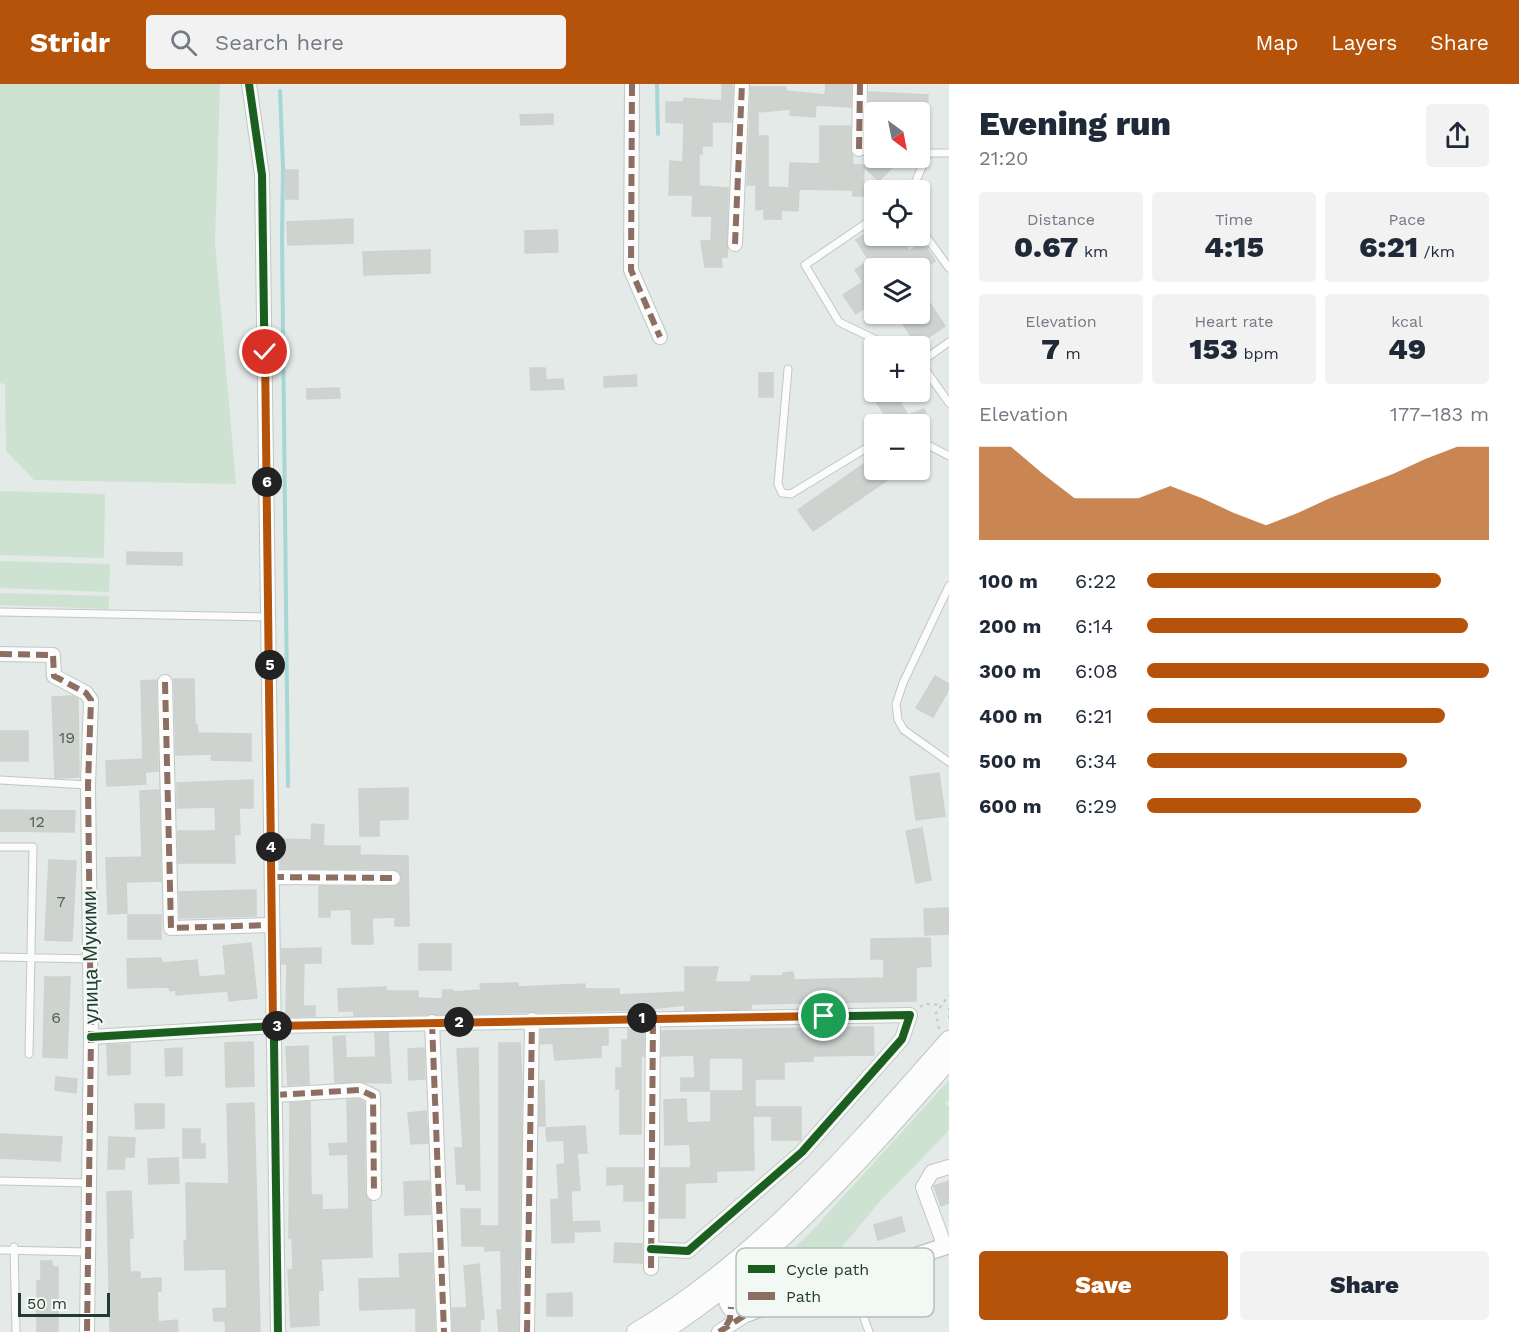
<!DOCTYPE html>
<html lang="en">
<head>
<meta charset="utf-8">
<style>
	body { margin:0; font-family:"Work Sans",sans-serif; background:#f2f2f3; color:#1f2937; height:100vh; display:flex; flex-direction:column; font-size:22px; white-space:nowrap }
	* { box-sizing:border-box; margin:0 }
	p { font-size:20px; color:#747a83 }
	.icon { flex:none; width:33px; height:33px; fill:none; stroke:currentColor; stroke-width:2; stroke-linecap:round; stroke-linejoin:round }
	.map { position:relative; flex:1; overflow:hidden }
	.side { display:flex; flex-direction:column; background:#fff; width:570px }
	.side>* { flex:none }
	.needle { width:39px; rotate:148deg }
	.tools { position:absolute; left:864px; top:18px; display:grid; gap:12px }
	.tools a { display:grid; place-items:center; width:66px; height:66px; border-radius:6px; background:#fff; box-shadow:0 2px 4px #0004; font-size:30px }
	.scale { position:absolute; left:18px; bottom:15px; width:92px; box-sizing:border-box; padding-left:6px; border:3px solid #223c31; border-top:0; font-size:16px; line-height:21px; white-space:nowrap; color:#223c31; -webkit-text-stroke:4px #f2f8f4; paint-order:stroke }
	.pin { position:absolute; display:grid; place-items:center; width:51px; height:51px; color:#fff; margin:-26px; border:3px solid #fff; border-radius:50%; box-shadow:0 2px 6px #0007 }
	.km { position:absolute; width:30px; height:30px; margin:-15px; border-radius:50%; background:#222; color:#fff; font-size:16px; line-height:30px; text-align:center }
	.round { display:grid; place-items:center; flex:none; width:63px; height:63px; border-radius:6px; background:#f2f2f3 }
	.headline { display:flex; align-items:center; justify-content:space-between; height:102px; padding:0 30px }
	h1 { font-size:33px; font-weight:800; line-height:45px }
	.metrics { display:grid; grid-template-columns:repeat(3,1fr); gap:9px; height:102px; padding:6px 30px }
	.metrics div { display:grid; align-content:center; border-radius:6px; background:#f2f2f3; text-align:center }
	.metrics b { font-size:30px; font-weight:800 }
	.metrics small { font-size:16px; font-weight:400 }
	.metrics p { font-size:16px }
	.chart { height:168px; padding:12px 30px }
	.chart p { display:flex; justify-content:space-between }
	.chart svg { width:100%; height:108px; margin-top:6px; fill:#b45309; opacity:.7 }
	.action { display:flex; gap:12px; margin-top:auto; padding:12px 30px }
	.action a { flex:1; height:69px; border-radius:6px; background:#b45309; color:#fff; font-size:24px; font-weight:800; line-height:69px; text-align:center }
	.action a+a { background:#f2f2f3; color:#1f2937 }
	ul { padding:0 30px; list-style:none; font-size:20px }
	li { display:grid; grid-template-columns:96px 72px 1fr; align-items:center; height:45px }
	li i { height:15px; border-radius:8px; background:#b45309 }
	header { display:flex; align-items:center; gap:36px; box-sizing:border-box; height:84px; padding:0 30px; background:#b45309; color:#fff }
	header strong { font-size:28px }
	nav { display:flex; gap:33px; margin-inline-start:auto; font-size:21px }
	.search { width:420px; height:54px; background:#f2f2f3; display:flex; align-items:center; gap:15px; box-sizing:border-box; padding:0 21px; border-radius:6px; color:#747a83; font-size:22px }
	main { display:flex; flex:1; min-height:0 }
	.map>svg:first-child { display:block }
	.green { fill:#cde2d1 }
	.lines { fill:none; stroke-linecap:round; stroke-linejoin:round }
	.stream { stroke:#a6d7d6; stroke-width:4 }
	.building { fill:#ced3d0; stroke:#cdd2cf; stroke-width:1.5 }
	.service-casing { stroke:#c1c7c4; stroke-width:9 }
	.minor-casing { stroke:#c1c7c4; stroke-width:16 }
	.tertiary-casing { stroke:#c1c7c4; stroke-width:19 }
	.secondary-casing { stroke:#bfc7c4; stroke-width:20 }
	.path { stroke:#c1cac5; stroke-width:2; stroke-dasharray:3 4.5; stroke-linecap:butt }
	.service { stroke:#fbfcfb; stroke-width:7 }
	.minor { stroke:#fbfcfb; stroke-width:14 }
	.tertiary { stroke:#fbfcfb; stroke-width:16 }
	.secondary { stroke:#fbfcfb; stroke-width:18 }
	.quiet { stroke:#8d6e63; stroke-width:6; stroke-dasharray:12 6; stroke-linecap:butt }
	.cycleway-casing { stroke:#f2f8f4; stroke-width:11 }
	.cycleway { stroke:#1b5e20; stroke-width:8 }
	.route-casing { stroke:#fff; stroke-width:12 }
	.route { stroke:#b45309; stroke-width:8 }
	.labels { text-anchor:middle; dominant-baseline:central; stroke-width:4.5; stroke-linejoin:round; paint-order:stroke }
	.number-label { font-size:16px; fill:#4d6259 }
	.street-label { font-size:20px; fill:#223c31; stroke:#f2f8f4 }
	.key { fill:#f2f8f4; stroke:#b4c0ba; stroke-width:1.5 }
	.key-label { font-size:16px; fill:#223c31 }
</style>
</head>
<body>
<header>
<strong>Stridr</strong>
<div class="search"><svg class="icon" aria-label="search" viewBox="0 0 24 24"><circle cx="10" cy="10" r="6"/><path d="M15 15l6 6"/></svg>Search here</div>
<nav><a>Map</a><a>Layers</a><a>Share</a></nav>
</header>
<main>
<div class="map">
<svg width="949" height="1248" viewBox="0 0 949 1248">
	<rect width="100%" height="100%" fill="#e4eae7"/>
	<path class="green" d="M0,0h220l-5,159 21,241 -202,-4 -28,-29 -1,-67 -5,-1z
		M0,407l105,3 -1,64 -104,-3z
		M0,477l110,3 -1,28 -109,-4z
		M0,509l109,3v13l-109,-4z
		M949,996v20l-4,4 4,2v24c-22,24 -45,46 -67,69 -22,24 -69,96 -108,84l-4,-7 2,-8 39,-36z"/>
	<g class="lines">
		<path class="stream" d="M657,0l1,50
			M280,7l3,77 -1,71 6,547"/>
	</g>
	<path class="building" d="M722,0h10l1,3 -2,35h-19v24h-10v8h-3v32l29,2 -1,69h-6l1,10h-17l-4,-26h10l1,-25h-20l1,-21h-24l1,-34 13,1 1,-39 -18,-1v-20h18v-4l38,3z
		M826,0h25v23l-35,-2 -1,12 -25,-2 1,-6 -33,3v24h10v51l21,1 1,-25 30,1v-38h30l3,39h21l6,-7h21l-22,23 -15,-14 -1,29h-10v-6l-54,-1 -1,22 -17,-1v9h-17v-10l-8,1v-25h-9l4,-98h35v4l39,4z
		M869,8l59,3 -1,15 -41,-1v3h-12v30h-6z
		M553,30v10l-32,1 -1,-10z
		M285,86h13v29h-12z
		M353,135v24l-65,2 -1,-23z
		M874,144v8h25l10,15 14,-9 12,19 -12,7h-49v33l-18,13 -13,-19 20,-13 -8,-12 14,-10 -13,-20z
		M557,146l1,22 -33,1v-22z
		M430,166v23l-66,2 -1,-23z
		M920,204l25,38 -28,19 -21,-31h24z
		M530,284h15l1,12 17,-1 1,10 -33,1z
		M759,289h14v24h-14z
		M636,291l1,11 -33,1v-10z
		M339,304l1,10 -33,1v-10z
		M887,308h6l14,21 -16,11 -16,-24z
		M924,325l5,15h-24l-2,-7z
		M874,373v13h28l-89,61 -15,-21z
		M127,468l55,1v12l-55,-1z
		M935,592l14,8v5l-16,28 -17,-9z
		M174,595h20l1,46h2l1,8 53,1v27l-40,-1 1,-6 -36,1z
		M156,596l2,91 -13,1 1,12 -39,2 -1,-25 37,-2 -2,-78z
		M73,612l5,3 1,78 -24,1 -3,-81z
		M0,647h28v30h-28z
		M939,689l6,43 -29,4 -6,-43z
		M253,696v28h-14l1,26 -6,1 1,28h-57v-32h38l-1,-24 -38,1v-25z
		M408,704v31l-29,1v16h-19l-1,-47z
		M159,706l2,91 -35,1 1,31 -19,1 -2,-56 36,-1 -2,-66z
		M0,726l75,1 -1,21 -74,-1z
		M312,740l12,1 -1,21h37v9l48,1 1,70h-14v-9l-23,1 1,26h-21l-1,-35 -21,1v7h-11v-31l75,1 6,-4 2,-6 -4,-6 -5,-2 -112,-1 -1,-29 31,1z
		M922,744l9,52 -15,3 -10,-52z
		M49,776l27,1 -4,80 -27,-1z
		M256,806v26l-76,2 -1,-26z
		M949,824v26l-24,1 -1,-26z
		M128,831h33v24h-33z
		M930,854l1,28 -15,1v34l-165,3v5l-66,1v-5l-45,5 -286,6v-5h-15l-1,-22 48,-2v4h32v7l24,1 1,-9h10v2l28,-2 -1,-6 38,-1v4l67,-3v5h34v6l66,-3v-25h33l-3,15h36v-6h32v-3l10,-1 1,8 90,-2v-19h-13v-20z
		M251,859l6,55 -28,3 -1,-10 -52,4v-5l-6,1 -1,-4 -41,1 -1,-29 34,-1 1,5 35,-3 2,17 27,-2 -3,-29z
		M419,860h32v26h-32z
		M321,864v15h-17l-1,43h12v10l-29,1 1,-54 -5,1v-15z
		M45,893h25l-3,81 -24,-1z
		M873,943l1,28 -61,1v5l-29,1v17h-29v28h46v33h-29v-24h-19l1,54 -38,1 1,11 -32,1v35h-25l1,-50h30l-1,-24 -25,1 -1,-45 22,-1 1,24 24,-1v-31h32v-33h-34v33h-28v-13h14l-1,-23 -32,1v-25z
		M608,945v16h-7v12l-46,3 -2,-17 -12,1v-14z
		M628,945l16,2v25h-3v78h-21v-45h-4v-21h6v-28h6z
		M375,949h13l3,50 -56,-1 -2,-45 12,-1 1,22 30,-1z
		M253,958l1,44 -28,1 -1,-44z
		M499,959h21l2,39 -4,250h-19l-2,-22h5l-1,-60 -16,1v-5h-23l-1,-37h19v17h19z
		M130,960v30l-22,1 -1,-30z
		M308,962l1,38 -21,1 -2,-38z
		M182,964v27l-16,1 -1,-27z
		M424,964l1,31 -16,1 -1,-31z
		M478,964l2,142h-14v-6h-9l-2,-36h8l-6,-99z
		M56,993l21,2 -1,14 -21,-3z
		M540,997h4l1,45h-6z
		M358,1015l6,3 1,91 6,8 1,56 -51,2 2,31 -5,1 1,34 -28,2 -3,-57h5l-1,-32h-3l1,-135 20,-1 1,93h11v15l27,-1 -1,-55 -18,1 -1,-11 19,-1 -1,-43z
		M254,1019l6,229h-34l-1,-11h-11l-1,-12 14,-1 -1,-39 -41,1 -1,-29 3,-1 -1,-57 43,1 -2,-80z
		M135,1020h29v24l-28,1z
		M426,1027l2,32 -17,1 -3,-31z
		M585,1042l2,27h-10l3,37 -9,1 1,31 27,-1 1,10 -26,1v10l-22,1 -1,-43 8,-1 -2,-34 8,-1 -1,-24 -17,1 -1,-13z
		M183,1045h17v15h5v14h-22z
		M0,1050l62,3 -2,24 -60,-3z
		M109,1053l26,1 -1,19h-9l-1,12h-16z
		M178,1074l1,25 -30,1 -1,-25z
		M607,1084h36v33h-19v-17l-17,1z
		M429,1097l1,33 -25,1 -1,-33z
		M949,1097v22l-8,3 -7,-20z
		M131,1107l2,47h-4l1,34h10v7l21,-1v13h-4l1,31 19,-2 1,12h-68l-3,-140z
		M901,1133l4,14 -27,9 -4,-15z
		M615,1159l27,1v19l-28,-1z
		M432,1169l3,79h-19v-24l-56,2 -1,-31 41,-1 -1,-24z
		M41,1177h11v6h6v65h-21v-51h4z
		M479,1180l5,55h-4v13h-27l-1,-24h15l-3,-42z
		M572,1209v23h-25v-22z"/>
	<g class="lines">
		<defs>
			<path id="service" d="M912,106l16,-37h21
				M874,134l-69,47 34,57 50,24
				M920,144l29,40
				M920,278l29,41
				M921,278l28,-20
				M788,285l-10,115 4,9 9,1 77,-47 6,-1
				M920,361l10,1 19,10
				M949,502l-46,97 -7,21 2,16 6,10 45,32
				M0,528l269,5
				M0,696l88,5
				M0,763h33l-4,207
				M0,873l90,2
				M0,1097l88,2
				M14,1163l2,85
				M0,1166l88,2
				M850,1195l19,53"/>
			<path id="minor" d="M249,0l13,91 16,1157
				M632,0l-1,186 29,67
				M859,65l1,-65
				M735,160l7,-160
				M0,570l53,1 1,21 32,17 5,7 -3,85 3,252 -4,295
				M165,598l6,246 101,-3
				M272,793l121,1
				M432,938l12,310
				M91,953l182,-11 637,-11 -8,24 -100,113 -114,99 -37,-2
				M275,1011l85,-5 13,6 1,97
				M945,1163l-22,-60 9,-15 17,-5
				M651,1184l2,-250
				M527,1248l5,-312
				M719,1248l31,-20"/>
			<path id="tertiary" d="M756,1205l16,10 11,1
				M750,1228l199,-67"/>
			<path id="secondary" d="M728 1214a15 15 0 1 1 30 0a15 15 0 1 1-30 0Z
				M636,1248c125,-74 218,-185 313,-292
				M662,1248c113,-73 199,-172 287,-272"/>
		</defs>
		<use href="#service" class="service-casing"/>
		<use href="#minor" class="minor-casing"/>
		<use href="#tertiary" class="tertiary-casing"/>
		<use href="#secondary" class="secondary-casing"/>
		<path class="path" d="M920,923l5,-3 15,1
			M949,924v13
			M939,945l-3,-16 13,-18"/>
		<use href="#service" class="service"/>
		<use href="#minor" class="minor"/>
		<use href="#tertiary" class="tertiary"/>
		<use href="#secondary" class="secondary"/>
		<path class="quiet" d="M632,0l-1,186 29,67
			M859,65l1,-65
			M735,160l7,-160
			M0,570l53,1 1,21 32,17 5,7 -3,85 3,252 -4,295
			M165,598l6,246 101,-3
			M272,793l121,1
			M432,938l12,310
			M275,1011l85,-5 13,6 1,97
			M651,1184l2,-250
			M726,1242l4,-7 1,-12
			M527,1248l5,-312
			M719,1248l31,-20"/>
		<defs>
			<path id="cycleway" d="M249,0l13,91 16,1157
				M91,953l182,-11 637,-11 -8,24 -100,113 -114,99 -37,-2"/>
		</defs>
		<use href="#cycleway" class="cycleway-casing"/>
		<use href="#cycleway" class="cycleway"/>
	</g>
	<g class="lines">
		<defs>
			<path id="route" d="M265,268l8,674 551,-10"/>
		</defs>
		<use href="#route" class="route-casing"/>
		<use href="#route" class="route"/>
	</g>
	<g class="labels">
		<g class="number-label">
			<text x="67" y="653">19</text>
			<text x="37" y="737">12</text>
			<text x="61" y="817">7</text>
			<text x="56" y="933">6</text>
		</g>
		<g class="street-label">
			<text transform="translate(90 873) rotate(-91)">улица Мукими</text>
		</g>
	</g>
	<rect x="736" y="1164" width="198" height="69" rx="9" class="key"/>
	<rect x="748" y="1181" width="27" height="8" fill="#1b5e20"/>
	<rect x="748" y="1208" width="27" height="8" fill="#8d6e63"/>
	<g class="key-label">
		<text x="786" y="1191">Cycle path</text>
		<text x="786" y="1218">Path</text>
	</g>
</svg>
<div class="tools">
<a><svg class="needle" viewBox="-14 -14 28 28"><path d="M0-13l5 13h-10z" fill="#e53935"/><path d="M0 13l5-13h-10z" fill="#747a83"/></svg></a>
<a><svg class="icon" aria-label="locate" viewBox="0 0 24 24"><circle cx="12" cy="12" r="6"/><path d="M12 2v4M12 18v4M2 12h4M18 12h4"/></svg></a>
<a><svg class="icon" aria-label="layers" viewBox="0 0 24 24"><path d="M12 4l9 5-9 5-9-5zM3 14l9 5 9-5"/></svg></a>
<a>+</a>
<a>−</a>
</div>
<div class="scale">50 m</div>
<div class="pin" style="left:824px;top:932px;background:#1e9e55"><svg class="icon" aria-label="arrive" viewBox="0 0 24 24"><path d="M6 21V4h12l-3 4 3 4H6"/></svg></div>
<div class="pin" style="left:265px;top:268px;background:#d93025"><svg class="icon" aria-label="check" viewBox="0 0 24 24"><path d="M5 12l5 5 9-10"/></svg></div>
<b class="km" style="left:642px;top:934px">1</b>
<b class="km" style="left:459px;top:938px">2</b>
<b class="km" style="left:277px;top:942px">3</b>
<b class="km" style="left:271px;top:763px">4</b>
<b class="km" style="left:270px;top:581px">5</b>
<b class="km" style="left:267px;top:398px">6</b>
</div>
<section class="side">
<div class="headline"><div><h1>Evening run</h1><p>21:20</p></div><a class="round"><svg class="icon" aria-label="share" viewBox="0 0 24 24"><path d="M12 15V3M7 8l5-5 5 5M5 13v7h14v-7"/></svg></a></div>
<div class="metrics">
<div><p>Distance</p><b>0.67<small> km</small></b></div>
<div><p>Time</p><b>4:15</b></div>
<div><p>Pace</p><b>6:21<small> /km</small></b></div>
</div>
<div class="metrics">
<div><p>Elevation</p><b>7<small> m</small></b></div>
<div><p>Heart rate</p><b>153<small> bpm</small></b></div>
<div><p>kcal</p><b>49</b></div>
</div>
<div class="chart"><p><span>Elevation</span>177–183 m</p>
<svg viewBox="0 0 160 44" preserveAspectRatio="none"><path d="M0 44V6L10 6L20 17L30 27L40 27L50 27L60 22L70 27L80 33L90 38L100 33L110 27L120 22L130 17L140 11L150 6L160 6V44z"/></svg>
</div>
<ul>
<li><b>100 m</b>6:22<i style="width:86%"></i></li>
<li><b>200 m</b>6:14<i style="width:94%"></i></li>
<li><b>300 m</b>6:08<i style="width:100%"></i></li>
<li><b>400 m</b>6:21<i style="width:87%"></i></li>
<li><b>500 m</b>6:34<i style="width:76%"></i></li>
<li><b>600 m</b>6:29<i style="width:80%"></i></li>
</ul>
<div class="action"><a>Save</a><a>Share</a></div>
</section>
</main>
</body>
</html>
